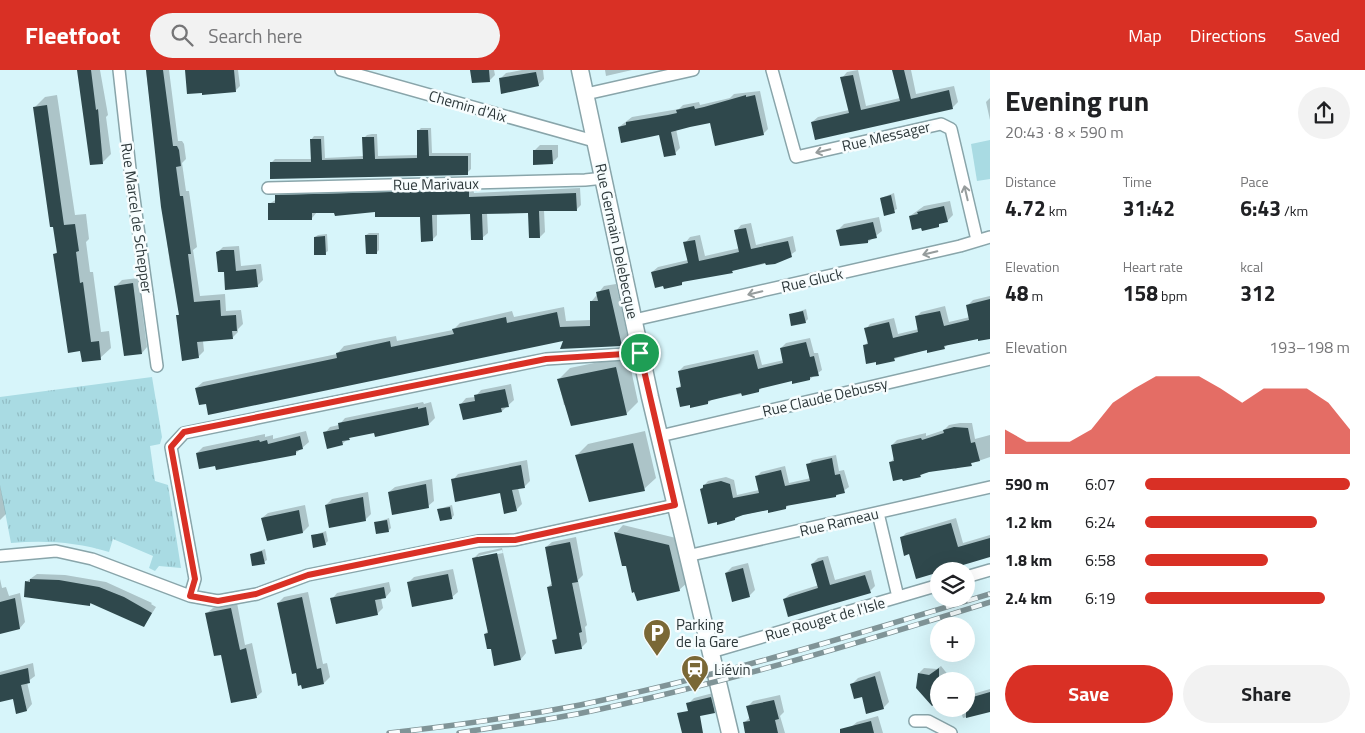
<!DOCTYPE html>
<html lang="en">
<head>
<meta charset="utf-8">
<style>
	body { margin:0; font-family:"Titillium Web",sans-serif; background:#f2f2f2; color:#202124; height:100vh; display:flex; flex-direction:column; font-size:19px; white-space:nowrap }
	* { box-sizing:border-box; margin:0 }
	p { font-size:16px; color:#757577 }
	.icon { flex:none; width:28px; height:28px; fill:none; stroke:currentColor; stroke-width:2; stroke-linecap:round; stroke-linejoin:round }
	.map { position:relative; flex:1; overflow:hidden }
	.panel { display:flex; flex-direction:column; background:#fff; width:375px }
	.panel>* { flex:none }
	.tools { position:absolute; left:930px; top:492px; display:grid; gap:10px }
	.tools a { display:grid; place-items:center; width:45px; height:45px; border-radius:50%; background:#fff; box-shadow:0 5px 20px #0002; font-size:25px }
	.pin { position:absolute; display:grid; place-items:center; width:42px; height:42px; color:#fff; margin:-21px; border:2px solid #fff; border-radius:50%; box-shadow:0 1px 5px #0007 }
	.round { display:grid; place-items:center; flex:none; width:52px; height:52px; border-radius:26px; background:#f2f2f2 }
	.head { display:flex; align-items:center; justify-content:space-between; height:85px; padding:0 15px }
	h1 { font-size:28px; font-weight:700; line-height:38px }
	.stats { display:grid; grid-template-columns:repeat(3,1fr); gap:8px; height:85px; padding:5px 15px }
	.stats div { display:grid; align-content:center }
	.stats b { font-size:21px; font-weight:700 }
	.stats small { font-size:14px; font-weight:400 }
	.stats p { font-size:14px }
	.chart { height:140px; padding:10px 15px }
	.chart p { display:flex; justify-content:space-between }
	.chart svg { width:100%; height:90px; margin-top:5px; fill:#d93025; opacity:.7 }
	.action { display:flex; gap:10px; margin-top:auto; padding:10px 15px }
	.action a { flex:1; height:58px; border-radius:30px; background:#d93025; color:#fff; font-size:20px; font-weight:700; line-height:58px; text-align:center }
	.action a+a { background:#f2f2f2; color:#202124 }
	ul { padding:0 15px; list-style:none; font-size:16px }
	li { display:grid; grid-template-columns:80px 60px 1fr; align-items:center; height:38px }
	li i { height:12px; border-radius:6px; background:#d93025 }
	header { display:flex; align-items:center; gap:30px; box-sizing:border-box; height:70px; padding:0 25px; background:#d93025; color:#fff }
	header strong { font-size:24px }
	nav { display:flex; gap:28px; margin-inline-start:auto; font-size:18px }
	.search { width:350px; height:45px; background:#f2f2f2; display:flex; align-items:center; gap:12px; box-sizing:border-box; padding:0 18px; border-radius:28px; color:#757577; font-size:19px }
	main { display:flex; flex:1; min-height:0 }
	.map>svg:first-child { display:block }
	.park { fill:url(#park-tufts) }
	.garden { fill:#a9dbe3 }
	.shadow { fill:#0003; fill-rule:evenodd }
	.building { fill:#2f484c }
	.lines { fill:none; stroke-linecap:round; stroke-linejoin:round }
	.street-casing { stroke:#89a5aa; stroke-width:14 }
	.secondary-casing { stroke:#89a5aa; stroke-width:19 }
	.street { stroke:#fff; stroke-width:11 }
	.secondary { stroke:#fff; stroke-width:16 }
	.rail-casing { stroke:#809497; stroke-width:5.5 }
	.rail { stroke:#f7fdfe; stroke-width:4; stroke-dasharray:11; stroke-linecap:butt }
	.oneway { stroke:#969c9c }
	.route-casing { stroke:#fff; stroke-width:10 }
	.route { stroke:#d93025; stroke-width:6 }
	.labels { text-anchor:middle; dominant-baseline:central; stroke-width:5; stroke-linejoin:round; paint-order:stroke }
	.street-label { font-size:15px; fill:#2d383a; stroke:#f7fdfe }
	.poi-label { font-size:15px; fill:#2d383a; stroke:#f7fdfe; text-anchor:start }
</style>
</head>
<body>
<header>
<strong>Fleetfoot</strong>
<div class="search"><svg class="icon" aria-label="search" viewBox="0 0 24 24"><circle cx="10" cy="10" r="6"/><path d="M15 15l6 6"/></svg>Search here</div>
<nav><a>Map</a><a>Directions</a><a>Saved</a></nav>
</header>
<main>
<div class="map">
<svg width="990" height="663" viewBox="0 0 990 663">
	<defs>
		<pattern id="park-tufts" width="24" height="20" patternUnits="userSpaceOnUse" patternTransform="scale(1.25)"><rect width="24" height="20" fill="#a9dbe3"/><path d="M3 7l-1-3M5 7V3M7 7l1-3M15 17l-1-3M17 17v-4M19 17l1-3" fill="none" stroke="#92bdc4"/></pattern>
	</defs>
	<rect width="100%" height="100%" fill="#d7f5fa"/>
	<path class="park" d="M152,307l10,60 -2,7 -10,2 5,35 13,4 13,83 -22,-2 -4,5 -6,-3 4,-12 -40,-17 -4,13c-33,-10 -64,-12 -98,-9l-11,-57v-89z"/>
	<path class="garden" d="M990,70v39l-13,2 -6,-37z"/>
	<path class="shadow" d="M79,0h21l8,45 -2,2 5,37 -8,8z
		M146,0h23l9,71h4l2,3 2,15 -4,4 4,28h3l8,56 -4,3 7,46 25,-2 1,17 15,-1 2,14 -5,5v3l-6,6 -29,3 1,10 -6,6 -21,-41 3,-3 -10,-48z
		M186,0h52l2,16 -5,5z
		M472,0h22l1,5 -5,5z
		M522,0h21l1,9 -6,6 -38,-6 6,-6z
		M605,0h27l-26,6z
		M858,0l8,36 34,-8 -6,-28h17l5,24 38,-8 4,16 -5,5 -137,31 -4,-16 6,-5 31,-7 -7,-32 5,-6z
		M760,21l8,38 -5,5 -52,-12 -35,7 4,19 -5,5 -15,-20 -41,-6 13,-10 47,-8 4,-4 16,-3 1,3 30,-7 4,-4z
		M57,25l18,120 11,-1 3,25 -3,3 4,30h3l8,60 8,-1 2,17 -11,10 -17,3 -28,-107 3,-3 -24,-143 11,-11z
		M990,28v22l-4,-18z
		M421,58h10l1,25h39v16l-4,4 -195,5v-16l3,-3h37l-1,-19 3,-4h10l1,22 39,-2v-18l3,-3 5,-1h5l1,22 41,-1 -1,-24z
		M540,75h18v12l-6,6 -18,-12z
		M473,116l1,7 106,-5 1,17 -5,5h-32l1,22 -5,5 -11,-25 -42,1 1,20 -6,5 -11,-25 -34,1v21l-5,5 -11,-24 -45,-5 -59,1 -5,6 -43,-14 8,-5 5,-8z
		M894,123l3,16 -12,5 -4,-16z
		M950,131l3,14 -6,6 -37,-5 14,-10z
		M879,147l3,14 -14,11 -30,-12 6,-6z
		M751,153l5,22 37,-9 3,15 -13,9 -98,20 -4,4 -29,-12 6,-5 30,-7 -3,-17 5,-6 10,-2 5,21 35,-8 -4,-17 5,-6z
		M369,163h10v17l-2,2 -11,-17z
		M327,164l1,17 -3,2 -10,-16 3,-2z
		M239,176l2,20 20,-2 2,16 -6,6 -32,-16 -7,-18 5,-5z
		M138,208l9,69 -5,6 -26,-67 6,-6z
		M616,214l12,54 -7,7 -56,-5 -358,62 -11,-14 7,-6 134,-28 7,-8 52,-10 1,5 56,-11 7,-7 52,-12 2,6 50,-10 2,14 25,-1v-18l13,-16z
		M990,226v42l-11,-1 -31,7 -4,4 -16,1 -51,15 -13,-18 5,-5 -3,-12 4,-5 24,-6 4,16 21,-5 -3,-12 5,-5 24,-6 4,16 21,-5 -2,-12 5,-5z
		M806,239l2,10 -3,3 -15,-7z
		M810,268l4,15h4l4,17 -12,9 -17,1 -31,7 -3,4 -47,8 -4,4 -30,-15 4,-4 -3,-13 5,-5 74,-16 4,15 22,-5 -3,-12 5,-5z
		M628,286l10,46 -12,12 -62,-9 -6,-25 12,-12z
		M511,314l3,16 -12,11 -41,-7 5,-6 9,-1 6,-7z
		M423,332l1,2 7,-2 4,16 -6,6 -77,12 -10,8 -17,-11 5,-6 9,-2 6,-7z
		M960,353h12l3,16 15,-4v22l-35,12 -1,-3 -30,7 -4,3 -29,-14 3,-4 -2,-13 5,-5 29,-7v3l18,-6 5,-5z
		M306,361l3,11 -13,11 -80,11 -19,-11 6,-6 62,-13v3l8,-2v4z
		M645,361l11,47 -12,11 -68,-33 12,-12z
		M836,385l3,16 5,-1 5,17 -13,9 -47,8 -3,4 -17,1 -31,7 -3,3 -34,-30 7,-8 18,-4 8,3 3,15 22,-5 -2,-14 4,-4 24,-6 4,17 22,-5 -3,-13 4,-5z
		M527,390l3,21 -6,6 -6,1 4,16 -6,6 -15,-18 -48,-12 5,-6z
		M432,409l2,22 -6,5 -39,-14 6,-5z
		M0,415l6,29 -6,6z
		M368,422l3,22 -6,6 -39,-15 6,-6z
		M305,435l4,21 -6,6 -41,-14 6,-5z
		M452,435l2,10 -2,3 -13,-9z
		M389,448l2,10 -3,3 -13,-8z
		M956,448l7,25 27,-8v21l-80,-3 -9,-15 5,-5z
		M623,455l53,13 11,45 -8,7 -53,-26 -10,-31z
		M326,461l2,10 -3,3 -13,-8z
		M576,467l7,38 -5,5 9,45 -2,2 2,15 -6,6 -27,-7 4,-5 -10,-49 5,-5 -7,-35 6,-5z
		M502,478l24,105 -5,6 -29,-12 -7,-13 3,-3 -15,-72 6,-6zM502,480l1,3 -25,5v-2z
		M265,479l2,11 -3,2 -13,-8z
		M828,486l7,24 36,-10 4,16 -5,5 -86,8 6,-5 29,-9 -7,-21 6,-6z
		M748,493l7,27 -6,6 -23,-23 6,-6z
		M453,499l5,23 -6,5 -44,-14 6,-6z
		M37,504l28,1 41,7 46,21 -1,1 5,3 -12,19 -52,-24 -2,3 -64,-23z
		M0,509l2,9 4,-1 3,9 11,-3 5,29 -5,6 -20,5z
		M389,512l2,9 -5,6 -5,1 2,10 -6,6 -45,-15 5,-6z
		M308,522l15,72 4,-1 3,14 -6,6 -46,-80 6,-6z
		M237,533l8,42 7,-2 10,49 -6,5 -34,-44 -15,-40 6,-5z
		M33,593l2,13 -8,6 5,22 -5,6 -10,2 -4,-15 -13,4v-29z
		M941,596l12,15h-14l-20,-8 5,-5 13,1z
		M880,601l9,31 -6,6 -21,-13 -10,-11 6,-6z
		M990,619v21l-27,8 -3,-9h6v-13z
		M717,622l3,14 -6,5 -26,-7 6,-6z
		M780,625l4,17 -4,4 5,17h-38l-3,-10 6,-6 -3,-10 6,-6z
		M878,646l5,17h-30l-2,-6 6,-5z"/>
	<path class="building" d="M77,0h14l5,40 2,-1 5,55 -13,1z
		M146,0h17l10,76h4l2,4 2,16 -5,1 4,29h3l8,58h-3l6,48 26,-2 1,16 15,-1 1,16h-5l1,8 -36,3 2,16 -17,3 -6,-46h3l-18,-108z
		M185,0h49l2,22 -34,3v-2l-15,1z
		M470,0h19l1,12 -18,1z
		M892,0h12l7,29 38,-9 4,19 -138,31 -4,-18 38,-9 -9,-36 13,-2 8,35 39,-9z
		M536,2l3,14 -38,8 -2,-16z
		M746,25v2l9,-2 9,40 -49,11 -5,-23 -20,4 -19,5 5,23 -12,2 -5,-22 -38,8 -3,-16 8,-2v-3l42,-7 9,-2 -1,-3 18,-4 1,3 9,-2z
		M47,35l17,120 11,-1 4,27 -3,1 4,31 3,-1 8,60 8,-1 2,19 -19,2 -2,-11 -12,2 -15,-99 4,-1 -4,-26h-3l-17,-120z
		M417,60h11l1,26h39v19l-198,4v-17h41l-1,-23h11l1,21 41,-1 -1,-22h12l1,22 42,-1z
		M533,80h19l1,14 -20,1z
		M469,120v7l107,-4 1,18h-38l1,27h-11l-1,-25 -46,1 1,26h-12l-1,-26 -38,1 1,26 -12,1 -1,-25h-45v-5l-40,4 -1,-3h-22v7h-44v-17h7v-8z
		M891,125l4,18 -11,3 -4,-18z
		M944,136l4,16 -9,2v3l-17,4 -1,-3 -9,2 -3,-14 9,-2 -1,-2z
		M873,152l4,16 -9,2v3l-28,3 -4,-16z
		M746,158l5,21 37,-8 4,16 -17,7 -9,1 -1,-2 -33,8 1,2 -51,9v3l-18,4 -1,-3 -8,2 -4,-16 37,-9 -5,-21 12,-2 4,21 23,-5 17,-4 -5,-22z
		M365,165h12v19h-11z
		M325,166l1,19h-12v-18z
		M221,180h13l2,21 20,-2 2,18 -33,3 -1,-18h-6l-2,-20z
		M133,213l9,71 -18,2 -10,-70z
		M609,219l13,57 -62,3 3,-8 -355,74 -2,-11 -7,1 -4,-17 142,-30 -1,-5 54,-12 1,6 63,-13 -2,-5 54,-12 1,6 50,-11 3,15 30,-1v-25h8l-2,-9z
		M990,229v40l-12,2v-2l-34,7 1,3 -18,4v-3l-33,8 1,3 -19,4v-3l-10,2 -3,-19 5,-1 -4,-16 25,-6 4,16 25,-6 -3,-16 25,-5 4,15 25,-6 -3,-15z
		M803,241l3,12 -15,3 -2,-12z
		M806,272l4,15 4,-1 5,20 -9,1v3l-18,4v-3l-33,8v3l-17,4 -1,-3 -33,8v3l-18,4v-3l-10,2 -4,-19 5,-1 -3,-16 76,-17 4,15 25,-6 -3,-15z
		M616,297l11,48 -56,11 -14,-47z
		M505,319l4,18 -8,1 1,4 -39,8 -4,-16 16,-3 -1,-6z
		M418,337v2l8,-2 3,18 -54,12 -1,-4 -25,5 1,2 -8,1 1,4 -16,4 -4,-17 16,-3 -1,-6z
		M954,357l14,1 3,15 4,-1 5,19 -9,2 1,3 -43,6 -9,3 1,2 -18,4 -1,-2 -9,2 -4,-19 5,-1 -3,-16 30,-7 1,2 22,-7 -1,-3z
		M300,366l3,13 -7,2v4l-80,15 -1,-4 -16,3 -3,-16 63,-13 1,2 7,-2 1,4z
		M633,373l12,48 -56,11 -14,-47z
		M832,388l3,17 5,-1 5,19 -9,2v2l-50,9v3l-18,4v-3l-25,5 -8,3v2l-18,5v-3l-9,2 -8,-35 3,-1v-3l18,-4 9,3 3,14 26,-5 -4,-17 26,-6 4,16 25,-5 -4,-17z
		M521,395l4,23 -13,2 5,21 -13,3 -4,-21 -45,9 -4,-23z
		M426,414l3,24 -37,7 -4,-23z
		M363,427l3,24 -37,7 -4,-23z
		M450,437l2,12 -12,2 -3,-12z
		M299,440l4,23 -36,8 -6,-23z
		M387,450l2,12 -13,2 -2,-12z
		M951,453l7,24 32,-9v19l-74,22 -7,-25 -5,2 -4,-19z
		M614,462l55,13 11,46 -43,10 -3,-9 -2,1 -6,-27h-4z
		M323,463l3,12 -13,3 -2,-13z
		M570,472l8,40 -6,1 10,49 -3,1 3,16 -27,5 -3,-14 5,-1 -10,-52 5,-1 -7,-39z
		M262,481l3,13 -13,2 -2,-12z
		M497,483l24,107 -27,6 -3,-17h-4l-3,-15 4,-1 -16,-75z
		M823,490l7,25 35,-10 6,18 -83,24 -5,-18 35,-11 -7,-24z
		M743,498l7,29 -18,5 -7,-29z
		M448,504l5,25 -41,8 -5,-25z
		M30,509l29,1 40,7 25,10 28,16 -8,14 -54,-24v3l-66,-9 1,-16 5,1z
		M384,517l2,11 -11,2 3,15 -42,9 -6,-26z
		M302,527l15,72 4,-1 3,16 -22,5 -1,-4 -3,1 -2,-13 -4,1 -15,-71z
		M15,528l5,31 -20,5v-32z
		M231,538l9,42 6,-2 11,50 -26,5 -10,-48 -7,1 -9,-43z
		M28,598l2,15 -9,2 6,26 -11,3 -3,-15 -13,3v-27z
		M939,598v33l-7,5 -16,-18 2,-15 11,2z
		M875,606l9,33 -18,5 -4,-17 -8,2 -4,-15z
		M990,622v20l-24,6v-19z
		M711,627l4,16 -15,3 3,17h-21l-5,-20 11,-2 -2,-8z
		M774,630l5,19 -4,1 3,13h-33l-2,-11 7,-1 -4,-15z
		M871,651l3,12h-34v-4z"/>
	<g class="lines">
		<defs>
			<path id="street" d="M119,0l11,99 27,197
				M341,0l253,71
				M772,0l24,87 145,-33 10,5 26,111
				M586,24l107,-24
				M268,118l317,-8 19,-2
				M634,250l326,-74 30,-9
				M660,366l330,-77
				M878,443l20,84
				M0,486l56,-5 36,8 98,37 28,5 39,-7 51,-19 170,-34 37,-1 160,-35
				M687,486l303,-69
				M966,507l24,-7
				M190,526l5,-17 -24,-132 13,-14 362,-74 95,-6
				M711,582l228,-67
				M915,651h13l23,12"/>
			<path id="secondary" d="M580,0l70,327 80,336"/>
		</defs>
		<use href="#street" class="street-casing"/>
		<use href="#secondary" class="secondary-casing"/>
		<use href="#street" class="street"/>
		<use href="#secondary" class="secondary"/>
		<defs>
			<path id="rail" d="M389,663c64,-7 128,-16 191,-28 139,-29 275,-70 410,-111
				M459,663c41,-7 82,-12 123,-20 138,-29 274,-69 408,-111"/>
		</defs>
		<use href="#rail" class="rail-casing"/>
		<use href="#rail" class="rail"/>
	</g>
	<defs><path id="oneway-shaft" d="M-6 0H5M1.5-3L5.5 0L1.5 3" fill="none" stroke-width="1.6" stroke-linecap="round" stroke-linejoin="round" transform="scale(1.25)"/></defs>
	<g class="oneway">
		<use href="#oneway-shaft" transform="translate(823 81) rotate(167)"/>
		<use href="#oneway-shaft" transform="translate(966 123) rotate(-103)"/>
		<use href="#oneway-shaft" transform="translate(930 183) rotate(167)"/>
		<use href="#oneway-shaft" transform="translate(755 223) rotate(167)"/>
	</g>
	<g class="lines">
		<defs>
			<path id="route" d="M640,283l35,152 -160,35h-37l-170,35 -52,19 -38,7 -28,-5 5,-17 -24,-132 13,-15 362,-73z"/>
		</defs>
		<use href="#route" class="route-casing"/>
		<use href="#route" class="route"/>
	</g>
	<defs>
		<symbol id="parking-pin" viewBox="-11 -11 22 30"><path d="M0 17L-7.5 6A9.5 9.5 0 1 1 7.5 6Z" fill="#7a6836" stroke="#f7fdfe"/><path d="M-3.5-5.5H1a3.5 3.5 0 0 1 0 7H-1V5.5H-3.5ZM-1-3.4V-.6H.8a1.4 1.4 0 0 0 0-2.8Z" fill="#fff"/></symbol>
		<symbol id="station-pin" viewBox="-11 -11 22 30"><path d="M0 17L-7.5 6A9.5 9.5 0 1 1 7.5 6Z" fill="#7a6836" stroke="#f7fdfe"/><path d="M-3-6H3Q5-6 5-4V2Q5 4 3 4L4.5 6H3L1.5 4h-3L-3 6H-4.5L-3 4Q-5 4-5 2V-4Q-5-6-3-6ZM-3.5-4v3h7v-3ZM-3.5 1v1.5H-2V1ZM2 1v1.5H3.5V1Z" fill="#fff"/></symbol>
	</defs>
	<g fill-rule="evenodd">
		<use href="#parking-pin" x="641" y="547" width="32" height="43"/>
		<use href="#station-pin" x="679" y="583" width="32" height="43"/>
	</g>
	<g class="labels">
		<g class="street-label">
			<text transform="translate(468 36) rotate(16)">Chemin d'Aix</text>
			<text transform="translate(886 66) rotate(-13)">Rue Messager</text>
			<text transform="translate(436 114) rotate(-1)">Rue Marivaux</text>
			<text transform="translate(137 148) rotate(82)">Rue Marcel de Schepper</text>
			<text transform="translate(617 171) rotate(78)">Rue Germain Delebecque</text>
			<text transform="translate(812 210) rotate(-13)">Rue Gluck</text>
			<text transform="translate(825 327) rotate(-13)">Rue Claude Debussy</text>
			<text transform="translate(839 452) rotate(-13)">Rue Rameau</text>
			<text transform="translate(825 549) rotate(-16)">Rue Rouget de l'Isle</text>
		</g>
		<g class="poi-label">
			<text x="676" y="554">Parking<tspan x="676" dy="17">de la Gare</tspan></text>
			<text x="714" y="599">Liévin</text>
		</g>
	</g>
</svg>
<div class="tools">
<a><svg class="icon" aria-label="layers" viewBox="0 0 24 24"><path d="M12 4l9 5-9 5-9-5zM3 14l9 5 9-5"/></svg></a>
<a>+</a>
<a>−</a>
</div>
<div class="pin" style="left:640px;top:283px;background:#1e9e55"><svg class="icon" aria-label="arrive" viewBox="0 0 24 24"><path d="M6 21V4h12l-3 4 3 4H6"/></svg></div>
</div>
<section class="panel">
<div class="head"><div><h1>Evening run</h1><p>20:43 · 8 × 590 m</p></div><a class="round"><svg class="icon" aria-label="share" viewBox="0 0 24 24"><path d="M12 15V3M7 8l5-5 5 5M5 13v7h14v-7"/></svg></a></div>
<div class="stats">
<div><p>Distance</p><b>4.72<small> km</small></b></div>
<div><p>Time</p><b>31:42</b></div>
<div><p>Pace</p><b>6:43<small> /km</small></b></div>
</div>
<div class="stats">
<div><p>Elevation</p><b>48<small> m</small></b></div>
<div><p>Heart rate</p><b>158<small> bpm</small></b></div>
<div><p>kcal</p><b>312</b></div>
</div>
<div class="chart"><p><span>Elevation</span>193–198 m</p>
<svg viewBox="0 0 160 44" preserveAspectRatio="none"><path d="M0 44V32L10 38L20 38L30 38L40 32L50 19L60 12L70 6L80 6L90 6L100 12L110 19L120 12L130 12L140 12L150 19L160 32V44z"/></svg>
</div>
<ul>
<li><b>590 m</b>6:07<i style="width:100%"></i></li>
<li><b>1.2 km</b>6:24<i style="width:84%"></i></li>
<li><b>1.8 km</b>6:58<i style="width:60%"></i></li>
<li><b>2.4 km</b>6:19<i style="width:88%"></i></li>
</ul>
<div class="action"><a>Save</a><a>Share</a></div>
</section>
</main>
</body>
</html>
